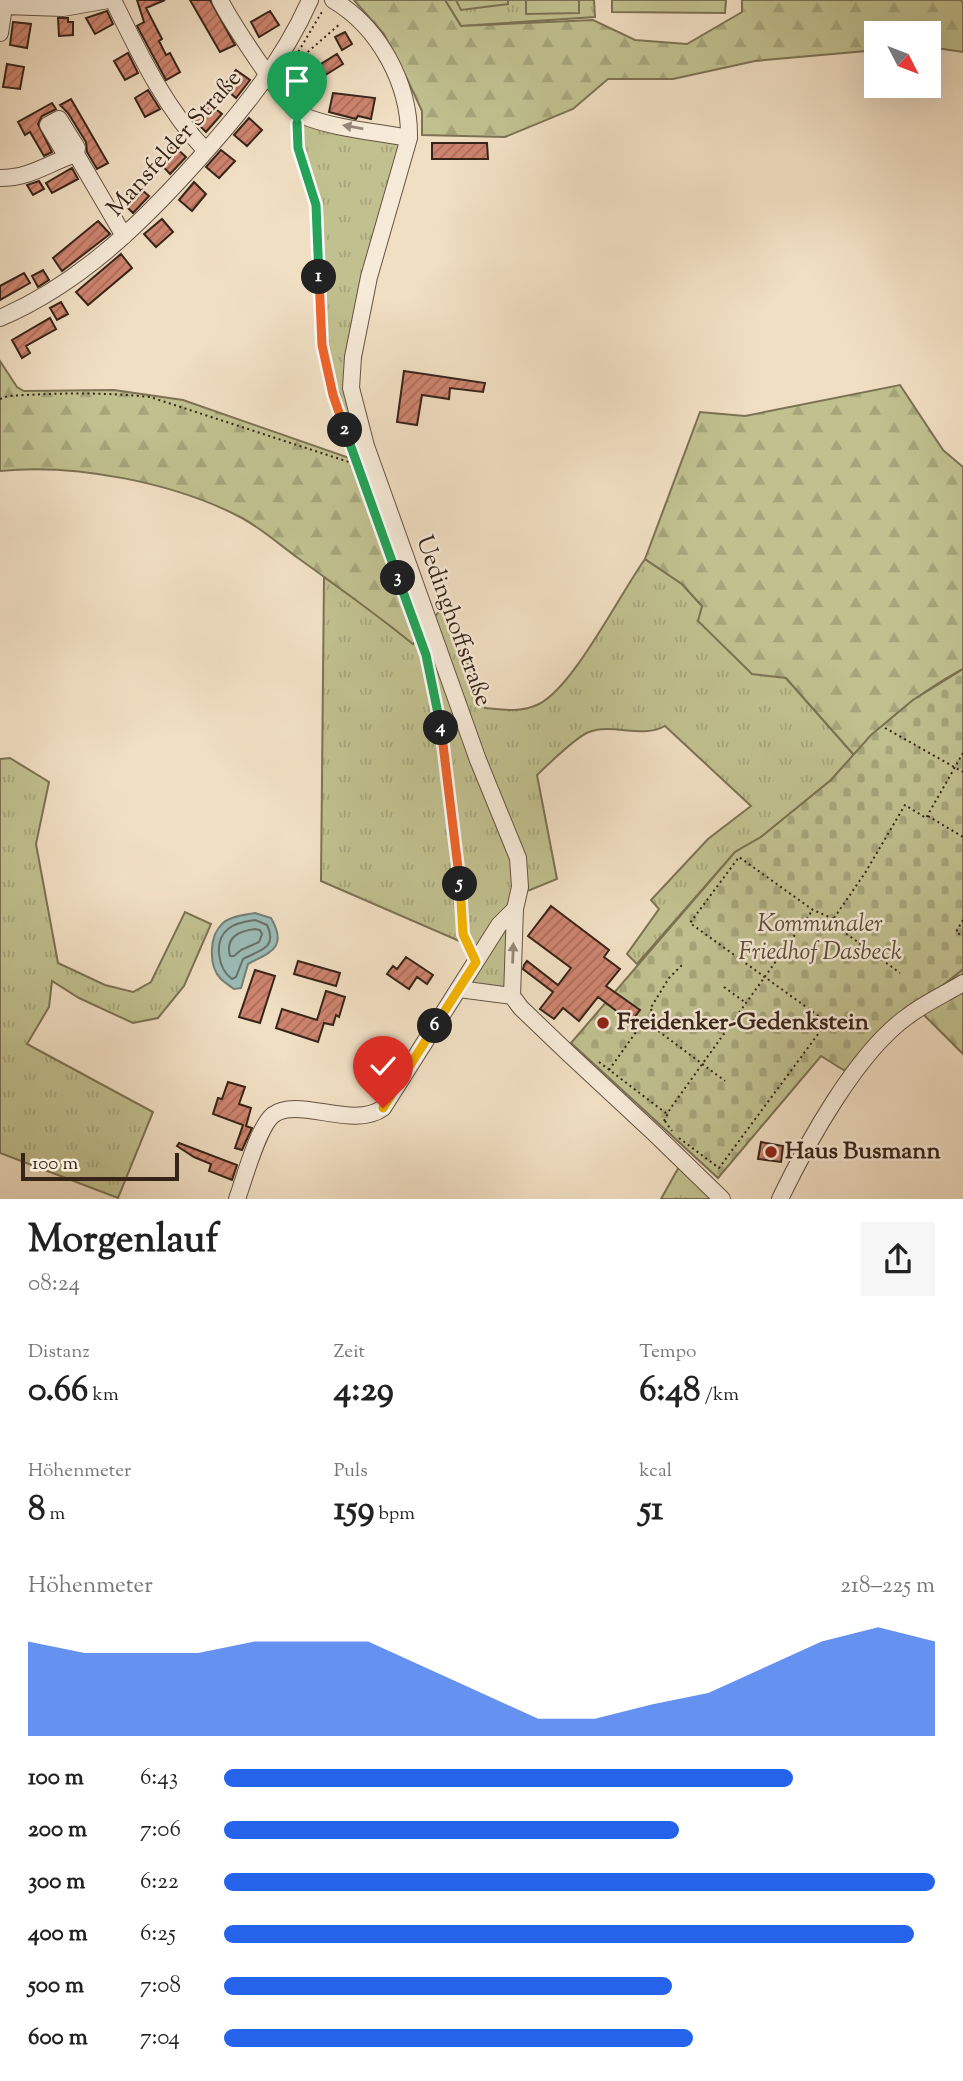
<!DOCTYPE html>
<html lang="de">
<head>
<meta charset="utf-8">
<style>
	body { margin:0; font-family:"Sorts Mill Goudy",serif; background:#f6f6f6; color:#222; height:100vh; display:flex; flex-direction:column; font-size:26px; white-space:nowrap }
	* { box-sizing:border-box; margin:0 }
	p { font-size:23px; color:#767676 }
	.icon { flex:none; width:38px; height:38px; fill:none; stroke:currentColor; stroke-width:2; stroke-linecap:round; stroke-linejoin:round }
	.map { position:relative; height:1199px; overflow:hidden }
	.details { display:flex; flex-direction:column; background:#fff; flex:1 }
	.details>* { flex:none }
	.needle { width:46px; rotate:132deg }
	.buttons { position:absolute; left:864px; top:21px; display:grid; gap:14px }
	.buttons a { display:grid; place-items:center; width:77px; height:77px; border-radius:0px; background:#fff; box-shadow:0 7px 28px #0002; font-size:35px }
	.scale { position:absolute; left:21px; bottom:18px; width:158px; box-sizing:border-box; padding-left:7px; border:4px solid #372419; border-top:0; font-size:19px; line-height:24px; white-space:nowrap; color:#372419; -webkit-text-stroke:5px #f6ead8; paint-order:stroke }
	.pin { position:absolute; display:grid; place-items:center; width:60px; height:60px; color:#fff; margin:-72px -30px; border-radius:50% 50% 50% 0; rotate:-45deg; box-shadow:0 0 7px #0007 }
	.pin .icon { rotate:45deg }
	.km { position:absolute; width:35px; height:35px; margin:-18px; border-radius:50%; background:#222; color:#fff; font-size:19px; line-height:35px; text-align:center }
	.round { display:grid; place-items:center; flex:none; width:74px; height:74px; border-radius:0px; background:#f6f6f6 }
	.headline { display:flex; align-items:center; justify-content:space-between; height:119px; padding:0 28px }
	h1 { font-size:38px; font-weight:700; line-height:52px }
	.stats { display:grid; grid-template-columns:repeat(3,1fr); gap:10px; height:119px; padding:7px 28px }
	.stats div { display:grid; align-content:center }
	.stats b { font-size:35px; font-weight:700 }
	.stats small { font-size:19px; font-weight:400 }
	.stats p { font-size:19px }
	.chart { height:196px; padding:14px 28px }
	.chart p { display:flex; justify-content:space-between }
	.chart svg { width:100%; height:126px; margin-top:7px; fill:#2563eb; opacity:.7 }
	ul { padding:0 28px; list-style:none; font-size:23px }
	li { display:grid; grid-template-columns:112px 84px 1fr; align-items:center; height:52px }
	li i { height:18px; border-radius:9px; background:#2563eb }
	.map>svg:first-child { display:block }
	.grass { fill:url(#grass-tufts); stroke:#7c7254; stroke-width:2 }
	.forest { fill:url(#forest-firs); stroke:#7c7254; stroke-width:2 }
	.cemetery { fill:url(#cemetery-stones); stroke:#7c7254; stroke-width:2 }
	.green { fill:#c1c08f; stroke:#7c7254; stroke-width:2 }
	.water { fill:#9bbcb8; stroke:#737f78; stroke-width:2 }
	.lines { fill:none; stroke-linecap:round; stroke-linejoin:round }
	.shore { stroke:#697068; stroke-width:2 }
	.building { fill:url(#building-hatch); stroke:#372419; stroke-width:2 }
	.minor-casing { stroke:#665344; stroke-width:18 }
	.path { stroke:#372419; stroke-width:2; stroke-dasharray:2 3.5; stroke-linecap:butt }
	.minor { stroke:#f6ead8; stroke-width:16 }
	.oneway { fill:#968778 }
	.split-1-casing { stroke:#fff; stroke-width:14 }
	.split-2-casing { stroke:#fff; stroke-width:14 }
	.split-3-casing { stroke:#fff; stroke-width:14 }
	.split-4-casing { stroke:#fff; stroke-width:14 }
	.split-5-casing { stroke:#fff; stroke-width:14 }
	.split-6-casing { stroke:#fff; stroke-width:14 }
	.split-7-casing { stroke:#fff; stroke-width:14 }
	.split-1 { stroke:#22a559; stroke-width:9 }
	.split-2 { stroke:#f0652b; stroke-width:9 }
	.split-3 { stroke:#22a559; stroke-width:9 }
	.split-4 { stroke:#22a559; stroke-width:9 }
	.split-5 { stroke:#f0652b; stroke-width:9 }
	.split-6 { stroke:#f5b400; stroke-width:9 }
	.split-7 { stroke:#f5b400; stroke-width:9 }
	.poi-dot { fill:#8f2418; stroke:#f6ead8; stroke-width:2.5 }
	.labels { text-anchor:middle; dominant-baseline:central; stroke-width:5; stroke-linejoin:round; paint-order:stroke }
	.street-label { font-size:24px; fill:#372419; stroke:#f6ead8 }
	.park-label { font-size:24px; font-style:italic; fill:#5a4b36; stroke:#f6ead8 }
	.poi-label { font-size:24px; font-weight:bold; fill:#372419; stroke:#f6ead8; text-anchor:start }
</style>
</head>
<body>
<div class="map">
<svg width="963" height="1199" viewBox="0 0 963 1199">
	<defs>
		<pattern id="grass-tufts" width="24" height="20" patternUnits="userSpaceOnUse" patternTransform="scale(1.75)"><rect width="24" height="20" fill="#c1c08f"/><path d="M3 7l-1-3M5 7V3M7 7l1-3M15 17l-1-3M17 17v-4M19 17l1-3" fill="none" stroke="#a6a57b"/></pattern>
		<pattern id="forest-firs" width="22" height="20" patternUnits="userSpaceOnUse" patternTransform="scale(1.75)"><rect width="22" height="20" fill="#c1c08f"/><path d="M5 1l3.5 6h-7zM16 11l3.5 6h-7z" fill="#a6a57b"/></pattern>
		<pattern id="cemetery-stones" width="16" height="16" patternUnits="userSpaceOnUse" patternTransform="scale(1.75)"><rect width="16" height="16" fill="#c1c08f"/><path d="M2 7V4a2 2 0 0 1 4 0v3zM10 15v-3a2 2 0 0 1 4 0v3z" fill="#a6a57b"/></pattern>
		<pattern id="building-hatch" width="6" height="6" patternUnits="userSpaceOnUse" patternTransform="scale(1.75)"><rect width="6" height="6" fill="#ce846f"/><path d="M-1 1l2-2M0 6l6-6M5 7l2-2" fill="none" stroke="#a86c5a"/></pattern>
	</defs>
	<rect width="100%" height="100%" fill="#f1dfc3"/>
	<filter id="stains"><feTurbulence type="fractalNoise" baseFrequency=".00286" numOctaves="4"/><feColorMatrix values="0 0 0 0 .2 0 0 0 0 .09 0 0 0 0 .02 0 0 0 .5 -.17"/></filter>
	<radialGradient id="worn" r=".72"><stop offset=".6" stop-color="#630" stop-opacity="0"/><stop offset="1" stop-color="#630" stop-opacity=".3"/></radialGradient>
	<path class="grass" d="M445,0h149l1,17 -134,9z
		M297,116l105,27 -48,180 10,128 -6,10 -33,-117 -8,-142 -21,-50z
		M645,559l37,25 20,22 84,72 68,77 -23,25 -70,57 -26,15 -98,112 -10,-10 32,-45 -8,-9 57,-61 43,-33 -86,-80c-23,13 -51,-3 -76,6 -15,6 -40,32 -52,43l20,104 -27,11 -15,3 -35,57 -159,-69 3,-304 52,37 37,30 28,-35 30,61 14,38c19,2 36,5 54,-4 35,-18 81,-110 106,-145z
		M10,758l39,24 -13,62 22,119 47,22 28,7 18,-10 34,-70 26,12 -27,62 -26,32 -25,5 -54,-25 -27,-17 -3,26 -22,37 126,68 -35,86 -118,-45v-394z
		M505,929l4,4 -3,51 -7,8 -27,-8 -2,-6z
		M680,1165l34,34h-53z"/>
	<path class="forest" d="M354,0h91l16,26 132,-6 42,20 52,4 55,-32v-12h218l3,2v50l-34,-5v-14h-52v17l-122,11 -82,18h-65l-35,30 -68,28 -83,-2v-24l-13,-28 -25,-49z
		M0,361l17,26 7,4 90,-1 69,10 175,61 22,59 38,119 -5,5c-37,-30 -76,-58 -115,-86 -18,-13 -36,-29 -56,-40 -66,-35 -167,-55 -242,-47z
		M900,385l43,65 20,17v202c-41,22 -78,51 -109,86l-68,-77 -34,-4 -54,-53 4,-15 -20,-22 -37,-25 55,-147 45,4z
		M963,969v85l-46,-46z"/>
	<path class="cemetery" d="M963,669v300l-32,26 -81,79 -29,-18 -103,122 -147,-135 164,-191 26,-15 70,-57 40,-45 42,-35z"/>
	<path class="green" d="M456,0h52v4l-47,6z
		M526,0h53v13l-53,1z
		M612,0h114l-1,13 -113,-1z"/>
	<path class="water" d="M255,913l16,5c18,31 -3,35 -23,46l-7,24 -7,1c-4,-3 -9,-6 -13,-10 -13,-13 -12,-44 2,-56 8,-7 22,-8 32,-10z"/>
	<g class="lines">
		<path class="shore" d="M255,920l12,5c11,24 -8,25 -24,34l-7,18 -4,2c-14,-10 -19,-38 -4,-50 7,-6 19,-8 27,-9z
			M255,929l5,1 2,4 -3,8 -18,8 -7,6h-4c-5,-19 9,-25 25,-27z"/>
	</g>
	<path class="building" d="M137,0h28l-19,8 16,31 -3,2 7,14 4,-2 10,19 -14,8 -29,-54 7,-4z
		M190,0h20l25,45 -15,7z
		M107,11l6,13 -18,10 -9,-16z
		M270,11l9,14 -20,12 -8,-15z
		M58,18h10v4h5v13l-14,1z
		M13,22l18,2 -4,24 -17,-3z
		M345,32l7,12 -10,6 -7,-13z
		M128,53l10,20 -13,7 -11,-19z
		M337,54l6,10 -37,23 -6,-10z
		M7,64l17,3 -4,22 -17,-2z
		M236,70l14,10 -14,18 -13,-11z
		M148,90l12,19 -15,8 -10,-19z
		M333,93l42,5 -4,21 -13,-3 -2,3 -27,-7z
		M71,99l37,64 -11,6 -10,-17 -1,-10 -18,-29 -8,-8z
		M52,103l4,6 -14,7 -4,8 14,28 -8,4 -14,-24 -5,3 -7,-13z
		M208,103l14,11 -16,18 -12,-12z
		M249,118l13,12 -15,16 -13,-11z
		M432,143h55l1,16h-56z
		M173,145l13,12 -16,17 -12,-13z
		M221,150l14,11 -16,17 -13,-11z
		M72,168l6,11 -26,14 -6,-10z
		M39,181l5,8 -11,6 -6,-10z
		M194,182l12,12 -14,17 -13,-11z
		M136,185l13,11 -16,17 -12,-12z
		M162,219l11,13 -17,15 -12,-13z
		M98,221l12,13 -48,37 -9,-13z
		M121,254l11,14 -44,37 -12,-13z
		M43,270l6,10 -11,7 -6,-11z
		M24,273l6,10 -30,17v-14z
		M61,302l7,12 -11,6 -7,-12z
		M50,318l6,11 -30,17 4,7 -8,5 -10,-18z
		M404,371l81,12 -2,9 -33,-4 -1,11 -27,-4 -5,30 -20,-3z
		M551,906l58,44 -5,7 16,12 -14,17 34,24 -9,12 -33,-25 -19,24 -16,-13 -9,11 -14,-10 13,-17 -30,-23 1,-4 3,-4 31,24 13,-17 -43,-32z
		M406,957l27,18 -6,9 -10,-7 -8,12 -22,-15 6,-8 4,3z
		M298,961l42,12 -4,13 -42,-12z
		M255,970l20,6 -15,47 -21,-6z
		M326,991l19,6 -6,20 -3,-2 -3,10 -9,-2 -6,19 -42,-14 6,-19 35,11z
		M228,1082l17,5 -6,17 12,4 -5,18 6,2 -10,22 -7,-2 8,-23 -30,-11 5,-16 4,1z
		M761,1142l22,4 -2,16 -23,-3z
		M179,1143l58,22 -5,15 -23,-9 2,-7 -17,-7 -17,-11z"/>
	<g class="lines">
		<defs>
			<path id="minor" d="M113,0c26,53 52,108 93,151
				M220,0c10,20 66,107 82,115 27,13 76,17 107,23
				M333,0c46,27 77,84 76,138l-40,139 -16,80 -2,31 15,58 112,314 40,98 2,29 -5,22 -3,87 9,12 47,45 87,81 67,65
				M4,6l59,2 45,-8
				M0,33l5,-33
				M67,157l-19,-32 11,-6 18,29 -1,6
				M0,178c31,0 48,-15 76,-24l48,82
				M0,318c79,-34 141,-94 198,-158 44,-49 85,-99 112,-160
				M459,989l53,7
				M237,1199c7,-19 21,-72 36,-84 25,-19 80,15 110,-7l116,-183 16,-16
				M780,1199c27,-56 77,-147 128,-183 17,-13 37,-22 55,-33"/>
		</defs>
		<use href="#minor" class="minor-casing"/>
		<path class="path" d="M290,66l33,-56
			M287,70l54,-47
			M297,129l1,19 18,57 6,140 11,50 70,198
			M0,399l8,-3c48,-3 94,-4 142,1l205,67
			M427,658l15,72 20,166 1,38 6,12
			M885,728l78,44
			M928,816l35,21
			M834,918l31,-45 40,-68 21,13 37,-65
			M963,920l-7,12 7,4
			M724,987l22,16
			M645,1021l80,60
			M599,1062l68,52
			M609,1070l32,-45 6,-2 7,-11 -4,-3 19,-31 14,-14
			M664,1121l6,-12 142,-198
			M665,1121l7,10
			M679,1138l40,30 108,-146 -137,-99 49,-66 74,53 21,9 6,10 60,44"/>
		<use href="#minor" class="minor"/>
	</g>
	<defs><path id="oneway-solid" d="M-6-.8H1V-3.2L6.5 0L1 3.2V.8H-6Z" transform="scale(1.75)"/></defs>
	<g class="oneway">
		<use href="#oneway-solid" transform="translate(353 127) rotate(-170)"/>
		<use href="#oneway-solid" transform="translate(513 953) rotate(-88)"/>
	</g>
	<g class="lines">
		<defs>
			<path id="split-1" d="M297,123l1,25 18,57 3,72"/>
			<path id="split-2" d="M319,277l3,68 11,50 12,35"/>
			<path id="split-3" d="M345,430l53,148"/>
			<path id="split-4" d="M398,578l28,77 15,73"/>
			<path id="split-5" d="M441,728l19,156"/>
			<path id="split-6" d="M435,1026l41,-64 -13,-28 -3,-50"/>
			<path id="split-7" d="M383,1108l52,-82"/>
		</defs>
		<use href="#split-1" class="split-1-casing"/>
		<use href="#split-2" class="split-2-casing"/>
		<use href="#split-3" class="split-3-casing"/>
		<use href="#split-4" class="split-4-casing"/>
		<use href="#split-5" class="split-5-casing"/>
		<use href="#split-6" class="split-6-casing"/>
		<use href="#split-7" class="split-7-casing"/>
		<use href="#split-1" class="split-1"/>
		<use href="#split-2" class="split-2"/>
		<use href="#split-3" class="split-3"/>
		<use href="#split-4" class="split-4"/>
		<use href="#split-5" class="split-5"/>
		<use href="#split-6" class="split-6"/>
		<use href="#split-7" class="split-7"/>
	</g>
	<g class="poi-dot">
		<circle cx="603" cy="1023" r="7"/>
		<circle cx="771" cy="1152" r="7"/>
	</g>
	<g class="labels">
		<g class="street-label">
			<text transform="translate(175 144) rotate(-48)">Mansfelder Straße</text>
			<text transform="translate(453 621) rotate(70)">Uedinghoffstraße</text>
		</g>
		<g class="park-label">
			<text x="820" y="925">Kommunaler<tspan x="820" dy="28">Friedhof Dasbeck</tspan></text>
		</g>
		<g class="poi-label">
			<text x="617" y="1023">Freidenker-Gedenkstein</text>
			<text x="785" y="1152">Haus Busmann</text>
		</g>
	</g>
	<rect width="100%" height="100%" filter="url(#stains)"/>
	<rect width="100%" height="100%" fill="url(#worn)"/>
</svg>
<div class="buttons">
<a><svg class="needle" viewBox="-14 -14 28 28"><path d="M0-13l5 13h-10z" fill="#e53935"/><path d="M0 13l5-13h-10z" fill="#767676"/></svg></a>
</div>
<div class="scale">100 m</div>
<div class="pin" style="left:297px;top:123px;background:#1e9e55"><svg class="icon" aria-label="arrive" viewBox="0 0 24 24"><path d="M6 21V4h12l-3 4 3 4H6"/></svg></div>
<div class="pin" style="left:383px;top:1108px;background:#d93025"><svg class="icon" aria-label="check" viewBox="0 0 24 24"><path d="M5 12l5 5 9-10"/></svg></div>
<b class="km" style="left:319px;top:277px">1</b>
<b class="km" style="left:345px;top:430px">2</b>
<b class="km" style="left:398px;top:578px">3</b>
<b class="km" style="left:441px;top:728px">4</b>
<b class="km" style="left:460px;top:884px">5</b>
<b class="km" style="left:435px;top:1026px">6</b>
</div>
<section class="details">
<div class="headline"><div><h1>Morgenlauf</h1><p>08:24</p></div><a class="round"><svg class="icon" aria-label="share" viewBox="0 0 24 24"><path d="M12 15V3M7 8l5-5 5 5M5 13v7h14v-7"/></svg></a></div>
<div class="stats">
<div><p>Distanz</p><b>0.66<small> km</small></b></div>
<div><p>Zeit</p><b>4:29</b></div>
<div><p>Tempo</p><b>6:48<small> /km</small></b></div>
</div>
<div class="stats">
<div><p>Höhenmeter</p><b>8<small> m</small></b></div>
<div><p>Puls</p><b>159<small> bpm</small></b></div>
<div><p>kcal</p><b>51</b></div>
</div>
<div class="chart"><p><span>Höhenmeter</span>218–225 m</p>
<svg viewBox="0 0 160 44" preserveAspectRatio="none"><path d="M0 44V11L10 15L20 15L30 15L40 11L50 11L60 11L70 20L80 29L90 38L100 38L110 33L120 29L130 20L140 11L150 6L160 11V44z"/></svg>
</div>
<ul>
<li><b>100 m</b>6:43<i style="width:80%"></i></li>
<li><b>200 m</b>7:06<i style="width:64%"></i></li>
<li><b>300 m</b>6:22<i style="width:100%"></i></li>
<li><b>400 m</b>6:25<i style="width:97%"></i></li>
<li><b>500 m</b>7:08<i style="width:63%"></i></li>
<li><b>600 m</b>7:04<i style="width:66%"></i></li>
</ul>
</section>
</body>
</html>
